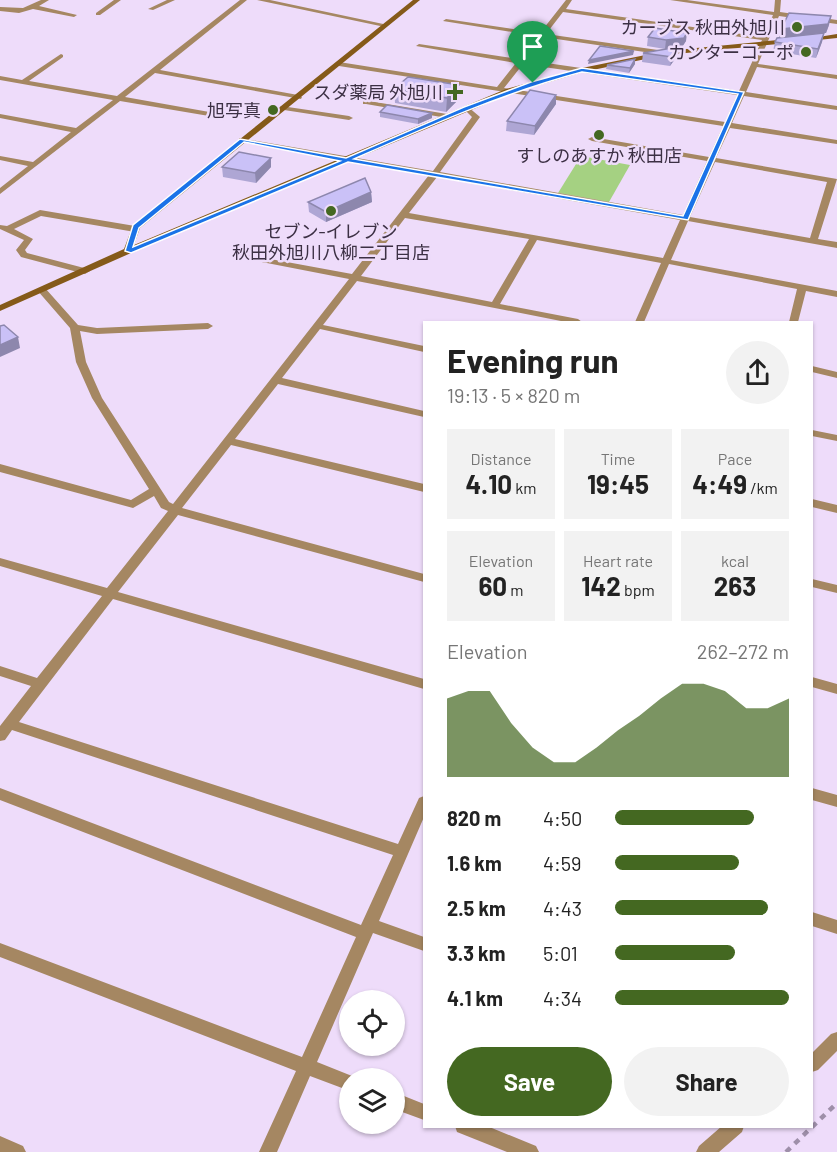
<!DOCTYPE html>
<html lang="en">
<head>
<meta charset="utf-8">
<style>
	body { margin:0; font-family:Barlow,"Noto Sans JP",sans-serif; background:#f2f2f2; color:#222; height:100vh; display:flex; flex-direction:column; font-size:22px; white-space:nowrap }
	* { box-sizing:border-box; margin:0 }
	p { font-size:20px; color:#767676 }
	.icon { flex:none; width:33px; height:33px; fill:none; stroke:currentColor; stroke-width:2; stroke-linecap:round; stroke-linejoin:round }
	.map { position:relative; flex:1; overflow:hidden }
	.panel { position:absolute; left:423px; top:321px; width:390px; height:807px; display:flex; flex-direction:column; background:#fff; border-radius:0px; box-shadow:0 2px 4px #0004 }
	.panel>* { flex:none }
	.tools { position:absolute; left:339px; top:990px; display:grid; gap:12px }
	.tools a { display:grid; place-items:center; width:66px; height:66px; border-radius:50%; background:#fff; box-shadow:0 2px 4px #0004; font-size:30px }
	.pin { position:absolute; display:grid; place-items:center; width:51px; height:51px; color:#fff; margin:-62px -26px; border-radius:50% 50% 50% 0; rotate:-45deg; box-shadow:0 0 6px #0007 }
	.pin .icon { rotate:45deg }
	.round { display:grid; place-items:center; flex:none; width:63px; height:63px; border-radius:32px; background:#f2f2f2 }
	.summary { display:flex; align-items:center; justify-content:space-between; height:102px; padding:0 24px }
	h1 { font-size:33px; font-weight:700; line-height:45px }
	.figures { display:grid; grid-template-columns:repeat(3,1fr); gap:9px; height:102px; padding:6px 24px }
	.figures div { display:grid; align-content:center; border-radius:0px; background:#f2f2f2; text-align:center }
	.figures b { font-size:26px; font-weight:700 }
	.figures small { font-size:16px; font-weight:400 }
	.figures p { font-size:16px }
	.chart { height:168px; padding:12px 24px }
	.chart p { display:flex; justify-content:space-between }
	.chart svg { width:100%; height:108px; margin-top:6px; fill:#446821; opacity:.7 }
	.action { display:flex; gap:12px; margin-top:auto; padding:12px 24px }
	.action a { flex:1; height:69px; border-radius:36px; background:#446821; color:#fff; font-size:24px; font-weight:700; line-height:69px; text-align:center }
	.action a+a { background:#f2f2f2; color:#222 }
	ul { padding:0 24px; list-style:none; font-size:20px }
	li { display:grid; grid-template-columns:96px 72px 1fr; align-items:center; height:45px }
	li i { height:15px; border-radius:8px; background:#446821 }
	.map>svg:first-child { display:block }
	.green { fill:#a5d182 }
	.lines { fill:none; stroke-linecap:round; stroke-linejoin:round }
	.path { stroke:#9e8fa9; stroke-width:4.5; stroke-dasharray:6 6; stroke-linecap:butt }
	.street { fill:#a58762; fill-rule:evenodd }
	.secondary { fill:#855a19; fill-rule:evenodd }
	.wall { fill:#aea6d4 }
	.shaded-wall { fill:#8d87ad }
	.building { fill:#cac1f7; stroke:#8d87ad; stroke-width:1.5 }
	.route { fill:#1a73e8; stroke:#fff; stroke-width:1.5; fill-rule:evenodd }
	.poi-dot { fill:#446821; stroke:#eedcfa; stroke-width:2 }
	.labels { text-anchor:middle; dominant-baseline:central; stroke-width:5; stroke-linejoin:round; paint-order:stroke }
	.far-poi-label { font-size:18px; fill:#3c3044; stroke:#eedcfa; text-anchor:end }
</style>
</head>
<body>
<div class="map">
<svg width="837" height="1152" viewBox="0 0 837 1152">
	<rect width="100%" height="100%" fill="#eedcfa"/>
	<path class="green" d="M581,156l49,9 -21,37 -51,-9z"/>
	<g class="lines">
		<path class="path" d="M786,1152l51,-49"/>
		<path class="street" d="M41,0h8l-10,6 38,9 -3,2 -41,-8 -14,4 -19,-2v-4l23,1z
			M114,0h7l-21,15h-4v-2z
			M167,0h8l-22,10 -5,-1z
			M240,0h7l-87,70 138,25 4,2 -1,2 -146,-26 -30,24 90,16 4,2 -4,2 -95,-16 -120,93v-6l28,-22 -28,-6v-4l33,6 38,-30 -71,-14v-4l76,14 37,-28 -113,-20v-4l22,4 39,-26 2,1v2l-34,24 88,15z
			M257,0h13l118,25 -3,2z
			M566,0h6l-6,9 197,28 10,-22 -103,-15h17l87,12 1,-12h6l-1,12 57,8v4l-58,-8 -21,48 79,11v4l-80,-12 -11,25 91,14v4l-93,-14 -12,27 105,17v4l-107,-16 -14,30 121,21 -19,60 19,3v6l-149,-27 -17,39 166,31v6l-31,-6 -8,31h-9l8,-33 -128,-25 -25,58h-9l26,-59 -124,-23 -37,64 78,15 4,3h-16l-209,-41 -34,44 101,21v6l-104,-23 -38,49 142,33v6l-146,-33 -43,55 189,45v8l-193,-47 -49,63 242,66v8l-246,-67 -60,77 306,87v10l-311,-90 -94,123 379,122 21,-46 5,-2v21l-45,104 45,16v14l-51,-18 -56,129 40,16h-7v13l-40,-15 -33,76h-18l37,-81 -296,-114v-14l302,114 54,-120 -356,-137v-12l361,137 32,-70 -381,-125 -7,10 -5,1v-15l31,-40 -31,-10v-10l37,12 65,-82 -102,-30v-8l107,30 61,-77 -7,-3 -7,-12 -21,12 -133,-36v-8l131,36 18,-11 -57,-91 -16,-36 -6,-34 -33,-38 2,-2h6l33,37 19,3 111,-5 5,3 -5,3 -111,5 -17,-3 6,31 16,36 67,104 4,2 176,-225 -113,-22 -3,-1v-4l119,22 77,-99 -187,-33h-3v-4l194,33 39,-54 -9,-9 4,-2 13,11 -40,55 243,43 24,-54 -115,-20 -4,-2 4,-2 117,20 14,-31 -384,-60 -4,-2 4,-2 158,25 19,-24 -100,-17 3,-2 100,15 18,-23 -94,-15 3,-2 94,14zM563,12l199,28 -23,51 -213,-31 17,-23 122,18 3,-2 -3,-2 -119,-17zM523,64l214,31 -12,27 -221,-34zM715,162l112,20 -17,56 -120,-21zM437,177l243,43 -17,38 -254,-45zM405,218l124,21 -37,63 -131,-26z
			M363,100l84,14 4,2 -4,2 -81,-14h-3z
			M281,106l68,10 4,2 -4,2 -65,-10 -4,-2z
			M40,210l95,16 4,3 -4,3 -94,-16 -27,13 19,10 -8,11 2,3 61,16 2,2 -5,3 -64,-17 -5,-7 8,-10 -24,-11v-4l7,1z
			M812,366l25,6v6l-25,-6z
			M812,430l25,5v6l-25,-5z
			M812,499l25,6v8l-25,-6z
			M812,579l25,6v8l-25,-6z
			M812,677l25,7v10l-25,-7z
			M812,788l25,7v12l-25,-7z
			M812,912l25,8v14l-25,-8z
			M837,1032v19l-19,19 -6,2v-19l19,-19z
			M394,1092l30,12v16l-30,-11z
			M455,1126h32l49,20 3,6h-32l-50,-20z
			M722,1126h22l-2,6 -23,20h-23l3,-6z
			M0,1136l23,10 3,6h-26z"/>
		<path class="secondary" d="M413,0h7l-280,228 -6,17 372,-156 76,-21 83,-17 124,-12 3,2 -3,2 -124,12 -82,17 -71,21 -381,160 -131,58v-6l124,-56 9,-24z
			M837,34v4l-28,3 -3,-2z"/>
	</g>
	<path class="wall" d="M829,25l-3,8h-2l-2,9 -6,16 -43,-7 2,-9 4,-5 2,-8z
		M648,37l38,4 -4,6h-4l-1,9 -7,10 -28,-4 1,-9 31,-5 -9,1 -18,-3z
		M635,59v5l-6,9 -23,-4 1,-4z
		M459,85v14l-13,13 -51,-9 -1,-14z
		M556,95v9l-22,31 -28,-4 1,-10z
		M380,112l52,1v5l-14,6 -38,-7z
		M271,158v9l-15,16 -33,-6 -1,-10z
		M371,192l1,10 -46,20 -17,-10 -1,-10z"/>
	<path class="shaded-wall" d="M831,16l-2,9 -3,8h-2l-2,9 -6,16 2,-9 -39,-12 2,-8z
		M687,33l-1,8 -4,6h-4l-1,9 -7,10 2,-9 6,-10 -13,2 1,-9z
		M634,51l-1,4 -45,9 1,-4z
		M635,59v5l-6,9 1,-5z
		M459,85v14l-13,13 1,-14z
		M556,95v9l-22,31 1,-9z
		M432,113v5l-14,6v-5z
		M271,158v9l-15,16 -1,-10z
		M371,192l1,10 -46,20v-10z
		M18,337l2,11 -20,9v-12z"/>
	<path class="building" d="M789,13l42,3 -3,8 -47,5z
		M655,28l32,5 -3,5 -18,2 -18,-3z
		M824,33l-6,16 -43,-7 2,-4z
		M600,46l34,5 -45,9z
		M678,47l-6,10 -29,-4z
		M635,59l-5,9 -23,-3z
		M408,77l51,8 -12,13 -53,-9z
		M530,90l26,5 -21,31 -28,-5z
		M387,105l45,8 -14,6 -38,-7z
		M239,152l32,6 -16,15 -33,-6z
		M365,178l6,14 -45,20 -18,-10z
		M4,325l14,12 -18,8v-19z"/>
	<path class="route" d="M582,68l162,24 -56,128 -340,-58 -217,91 -6,-2 8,-26 107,-86 106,19 118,-51 67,-25zM582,72l156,22 -55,122 -329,-57c75,-33 149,-66 228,-87zM244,142l96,19 -207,86 6,-19z"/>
	<g class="poi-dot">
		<circle cx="797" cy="27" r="6"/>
		<circle cx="806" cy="52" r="6"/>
		<path d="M452 83h6v6h6v6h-6v6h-6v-6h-6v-6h6z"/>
		<circle cx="273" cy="110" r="6"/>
		<circle cx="599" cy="135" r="6"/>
		<circle cx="331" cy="211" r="6"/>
	</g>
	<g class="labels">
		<g class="far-poi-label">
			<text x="785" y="27">カーブス 秋田外旭川</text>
			<text x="794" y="52">カンターコーポ</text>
			<text x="443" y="92">スダ薬局 外旭川</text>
			<text x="261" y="110">旭写真</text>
			<text x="599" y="155" text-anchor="middle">すしのあすか 秋田店</text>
			<text x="331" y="231" text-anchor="middle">セブン-イレブン<tspan x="331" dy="21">秋田外旭川八柳二丁目店</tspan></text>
		</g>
	</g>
</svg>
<div class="tools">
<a><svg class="icon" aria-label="locate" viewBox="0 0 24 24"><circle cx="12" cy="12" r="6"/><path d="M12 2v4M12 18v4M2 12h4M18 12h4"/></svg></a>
<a><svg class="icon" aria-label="layers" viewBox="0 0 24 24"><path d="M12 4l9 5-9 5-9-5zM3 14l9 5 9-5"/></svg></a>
</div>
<div class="pin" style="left:533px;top:83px;background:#1e9e55"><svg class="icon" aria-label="arrive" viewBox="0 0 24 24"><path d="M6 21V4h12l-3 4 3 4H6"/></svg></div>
<section class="panel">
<div class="summary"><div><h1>Evening run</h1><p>19:13 · 5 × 820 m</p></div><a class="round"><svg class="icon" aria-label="share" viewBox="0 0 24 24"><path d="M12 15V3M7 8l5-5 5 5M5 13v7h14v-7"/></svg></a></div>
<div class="figures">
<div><p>Distance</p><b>4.10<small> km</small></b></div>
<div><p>Time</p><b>19:45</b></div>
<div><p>Pace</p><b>4:49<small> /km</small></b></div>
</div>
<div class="figures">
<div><p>Elevation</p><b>60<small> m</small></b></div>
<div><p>Heart rate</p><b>142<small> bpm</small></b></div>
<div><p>kcal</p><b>263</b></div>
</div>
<div class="chart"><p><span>Elevation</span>262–272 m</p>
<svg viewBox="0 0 160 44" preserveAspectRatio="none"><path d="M0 44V12L10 9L20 9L30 22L40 32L50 38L60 38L70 32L80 25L90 19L100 12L110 6L120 6L130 9L140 16L150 16L160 12V44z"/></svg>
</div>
<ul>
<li><b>820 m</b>4:50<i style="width:80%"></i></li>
<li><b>1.6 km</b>4:59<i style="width:71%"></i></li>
<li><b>2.5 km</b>4:43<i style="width:88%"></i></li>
<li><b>3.3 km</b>5:01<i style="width:69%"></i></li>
<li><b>4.1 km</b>4:34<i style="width:100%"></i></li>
</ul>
<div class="action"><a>Save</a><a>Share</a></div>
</section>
</div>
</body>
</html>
